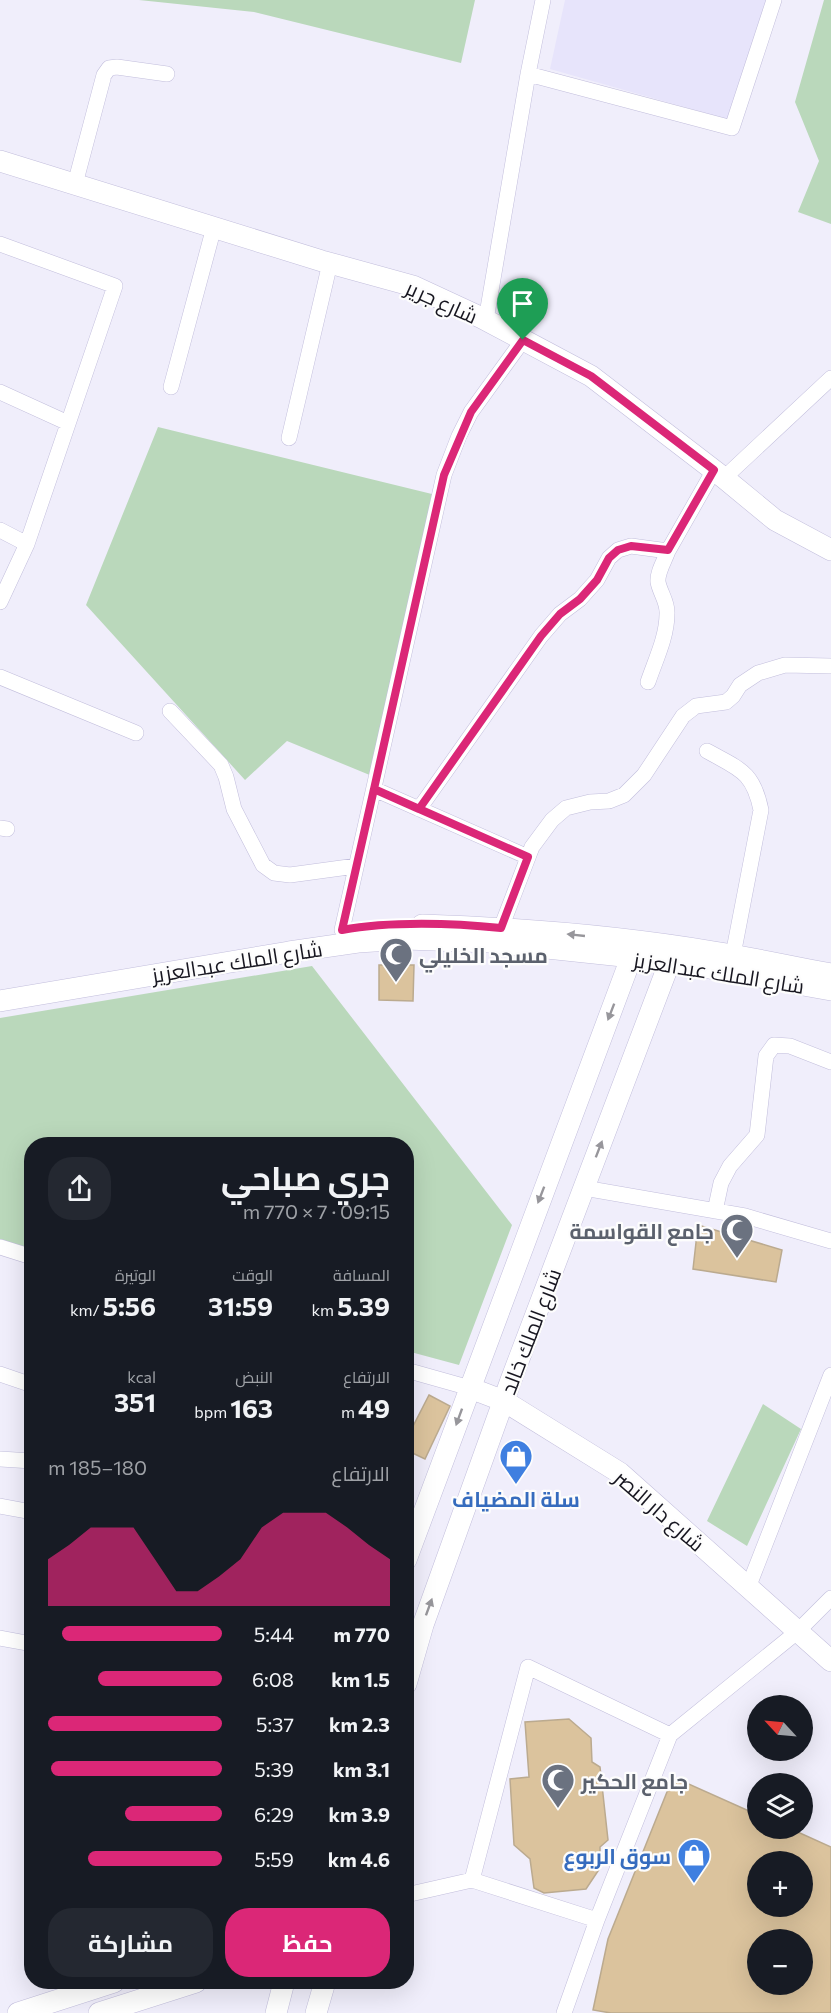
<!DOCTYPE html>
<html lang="ar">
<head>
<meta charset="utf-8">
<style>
	body { margin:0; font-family:Commissioner,Cairo,sans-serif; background:#242831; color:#f1f3f6; direction:rtl; height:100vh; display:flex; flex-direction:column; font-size:22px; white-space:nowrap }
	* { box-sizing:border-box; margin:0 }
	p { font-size:20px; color:#9ea1a6 }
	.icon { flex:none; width:33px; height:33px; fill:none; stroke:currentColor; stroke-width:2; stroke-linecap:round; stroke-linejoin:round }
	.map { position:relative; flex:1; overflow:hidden; direction:ltr }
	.side { position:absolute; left:24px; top:1137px; width:390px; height:852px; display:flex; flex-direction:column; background:#171b24; border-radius:24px; box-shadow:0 6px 24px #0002; direction:rtl }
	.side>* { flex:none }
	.needle { width:39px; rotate:296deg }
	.tools { position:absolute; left:747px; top:1695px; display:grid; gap:12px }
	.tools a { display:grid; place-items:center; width:66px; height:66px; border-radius:50%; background:#171b24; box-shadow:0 6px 24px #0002; font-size:30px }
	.pin { position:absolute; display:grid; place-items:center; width:51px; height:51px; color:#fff; margin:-62px -26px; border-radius:50% 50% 50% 0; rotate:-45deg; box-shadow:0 0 6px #0007 }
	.pin .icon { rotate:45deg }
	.round { display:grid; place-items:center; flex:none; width:63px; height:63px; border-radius:24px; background:#242831 }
	.overview { display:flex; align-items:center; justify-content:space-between; height:102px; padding:0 24px }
	h1 { font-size:33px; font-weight:700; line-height:45px }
	.metrics { display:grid; grid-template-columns:repeat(3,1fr); gap:9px; height:102px; padding:6px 24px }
	.metrics div { display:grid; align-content:center }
	.metrics b { font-size:26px; font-weight:700 }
	.metrics small { font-size:16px; font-weight:400 }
	.metrics p { font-size:16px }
	.chart { height:168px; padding:12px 24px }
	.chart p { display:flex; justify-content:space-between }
	.chart svg { width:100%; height:108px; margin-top:6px; fill:#db2777; opacity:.7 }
	.button { display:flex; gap:12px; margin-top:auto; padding:12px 24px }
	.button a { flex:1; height:69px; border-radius:24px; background:#db2777; color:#fff; font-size:24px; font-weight:700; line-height:69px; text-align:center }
	.button a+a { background:#242831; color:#f1f3f6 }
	ul { padding:0 24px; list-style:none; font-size:20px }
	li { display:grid; grid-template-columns:96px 72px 1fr; align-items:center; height:45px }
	li i { height:15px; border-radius:8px; background:#db2777 }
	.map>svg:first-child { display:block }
	.built { fill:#e7e4fb }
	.green { fill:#bad8bb }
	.building { fill:#dbc39d; stroke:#bbaa8f; stroke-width:1.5; fill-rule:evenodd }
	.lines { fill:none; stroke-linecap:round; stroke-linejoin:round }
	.street-casing { stroke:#c2bedc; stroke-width:16 }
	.secondary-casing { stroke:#c2bedc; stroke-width:22 }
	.street { stroke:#fff; stroke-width:15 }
	.secondary { stroke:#fff; stroke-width:21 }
	.oneway { fill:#97969b }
	.route-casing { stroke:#fff; stroke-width:12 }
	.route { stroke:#db2777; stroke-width:8 }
	.labels { text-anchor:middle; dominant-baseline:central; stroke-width:4.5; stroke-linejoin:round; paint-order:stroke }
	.street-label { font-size:21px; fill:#171620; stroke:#fdfdfd }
	.worship-label { font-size:21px; font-weight:bold; fill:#5b616d; stroke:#fdfdfd; text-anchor:start }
	.shop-label { font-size:21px; font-weight:bold; fill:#366cbe; stroke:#fdfdfd }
</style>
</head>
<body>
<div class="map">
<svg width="831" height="2013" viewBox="0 0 831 2013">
	<rect width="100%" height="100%" fill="#f0eefb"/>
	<path class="built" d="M565,0h203l-38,120 -180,-51z"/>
	<path class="green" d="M139,0h336l-14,63 -207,-51z
		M824,0h7v224l-33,-12 21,-51 -24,-59z
		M158,427l278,68 -59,283 -90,-37 -42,39 -159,-175z
		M312,966l200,259 -53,140 -52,-14 -1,-207h-374l-1,105 -31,-9v-222z
		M763,1404l38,25 -54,117 -40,-25z"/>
	<path class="building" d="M379,965h35l-1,36 -34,-1z
		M698,1225l84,25 -6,32 -83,-13z
		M429,1395l21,11 -25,53 -19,-9v-10z
		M569,1719l22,19 1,24 8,5 8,73 -8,7v21l-14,21 -42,4 -10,-5 -4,-29 -16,-14 -4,-66 19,-2 -4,-55z
		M673,1777l85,38v13h31l42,19v166h-220l-18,-3 15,-71zM758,1862h44v44h-44zM758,1940h44v44h-44z"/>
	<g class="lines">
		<defs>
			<path id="street" d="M528,74l204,54 42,-128
				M75,184l29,-109 5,-7 8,-1 50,7
				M0,244l115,42 -88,258 -27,58
				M486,320l42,-246 15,-74
				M171,387l43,-160
				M0,392l68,31
				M289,438l41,-175
				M724,478l107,-100
				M0,530l27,14
				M0,677l136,56
				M648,682c7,-21 19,-45 19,-68 1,-12 -7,-21 -9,-32 -1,-10 7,-22 10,-31
				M170,711l51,54 5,12 8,32 29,56 11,8 16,2 66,-9
				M707,751c32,18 46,20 54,59l-28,145
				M374,789l154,68
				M419,809l122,-173 19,-22 20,-15 17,-19 12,-22 9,-8 13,-4 37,5 46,-81
				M0,828l7,1
				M501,928l31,-81 20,-27 14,-12 24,-6 19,-1 15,-6 20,-20 39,-59 13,-10 30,-4 7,-6 7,-11 18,-12 27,-8 46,1
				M342,930l102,-455 15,-39 12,-24 52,-72
				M584,1188l161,28 86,25
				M715,1211l6,-28 9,-17 27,-31 9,-79 8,-11 16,1 41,16
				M0,1247l32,10
				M406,1370l64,18
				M0,1374l32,11
				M0,1459l32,2
				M0,1506l32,6
				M748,1588l83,-213
				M0,1638l32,6
				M670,1735l127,-103 34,-34
				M406,1895l66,-15 125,40 73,-185 -142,-68 -56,213
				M564,2013l33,-93"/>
			<path id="secondary" d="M0,161l322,100 91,25 69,32 109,58 133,102 51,42 56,30
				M422,925c97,3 196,11 292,27 39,6 78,15 117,22
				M0,1001l289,-49 69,-10 48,-3 83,3 181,19 161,29
				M470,1388l34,13 116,72 211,188
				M406,1560l225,-602 3,-14
				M406,1684l17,-59 88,-245 159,-419 3,-13
				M18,2013l96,-31
				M99,2013l97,-31
				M276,2013l8,-31
				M316,2013l9,-31"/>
		</defs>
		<use href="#street" class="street-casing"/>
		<use href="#secondary" class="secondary-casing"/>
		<use href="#street" class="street"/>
		<use href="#secondary" class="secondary"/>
	</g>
	<defs><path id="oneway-solid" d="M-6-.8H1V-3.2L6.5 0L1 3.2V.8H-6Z" transform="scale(1.5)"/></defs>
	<g class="oneway">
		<use href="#oneway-solid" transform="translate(576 935) rotate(-174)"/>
		<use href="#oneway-solid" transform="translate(611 1012) rotate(111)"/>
		<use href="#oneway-solid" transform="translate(599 1149) rotate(-69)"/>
		<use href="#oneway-solid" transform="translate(541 1195) rotate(111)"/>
		<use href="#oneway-solid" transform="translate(459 1417) rotate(110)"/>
		<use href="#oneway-solid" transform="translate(429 1607) rotate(-70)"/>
	</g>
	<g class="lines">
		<defs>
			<path id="route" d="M523,340l-52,72 -27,63 -70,314 154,68 -27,71c-48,-5 -111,-7 -159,2l32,-141 45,20 122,-173 19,-22 20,-15 17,-19 12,-22 9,-8 13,-4 37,4 46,-80 -123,-94 -68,-36"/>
		</defs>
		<use href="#route" class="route-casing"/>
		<use href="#route" class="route"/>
	</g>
	<defs>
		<symbol id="mosque-pin" viewBox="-11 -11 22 30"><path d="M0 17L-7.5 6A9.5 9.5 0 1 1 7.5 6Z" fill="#6b7280" stroke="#fdfdfd"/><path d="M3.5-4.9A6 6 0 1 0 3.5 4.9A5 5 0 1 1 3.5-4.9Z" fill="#fff"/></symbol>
		<symbol id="shop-pin" viewBox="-11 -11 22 30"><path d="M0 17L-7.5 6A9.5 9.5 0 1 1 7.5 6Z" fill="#3f7fe0" stroke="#fdfdfd"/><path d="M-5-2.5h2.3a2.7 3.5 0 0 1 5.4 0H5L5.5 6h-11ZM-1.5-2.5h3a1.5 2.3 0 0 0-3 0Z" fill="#fff"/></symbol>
	</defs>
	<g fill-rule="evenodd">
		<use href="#mosque-pin" x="377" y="935" width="38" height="52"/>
		<use href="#mosque-pin" x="718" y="1211" width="38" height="52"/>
		<use href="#shop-pin" x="497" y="1437" width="38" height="52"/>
		<use href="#mosque-pin" x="539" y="1761" width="38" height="52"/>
		<use href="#shop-pin" x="675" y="1836" width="38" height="52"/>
	</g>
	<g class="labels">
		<g class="street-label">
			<text transform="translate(442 301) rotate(24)">شارع جرير</text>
			<text transform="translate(237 961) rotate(-9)">شارع الملك عبدالعزيز</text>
			<text transform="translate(719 972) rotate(9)">شارع الملك عبدالعزيز</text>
			<text transform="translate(530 1331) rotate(-69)">شارع الملك خالد</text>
			<text transform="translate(660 1510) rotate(41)">شارع دار النصر</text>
		</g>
		<g class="worship-label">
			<text x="419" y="954">مسجد الخليلي</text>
			<text x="714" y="1230" text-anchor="end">جامع القواسمة</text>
			<text x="581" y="1780">جامع الحكير</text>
		</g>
		<g class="shop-label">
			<text x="516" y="1498">سلة المضياف</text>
			<text x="671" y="1855" text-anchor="end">سوق الربوع</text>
		</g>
	</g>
</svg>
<div class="tools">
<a><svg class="needle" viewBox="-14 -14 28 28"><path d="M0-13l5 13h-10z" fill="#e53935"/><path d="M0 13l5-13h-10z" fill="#9ea1a6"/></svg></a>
<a><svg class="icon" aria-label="layers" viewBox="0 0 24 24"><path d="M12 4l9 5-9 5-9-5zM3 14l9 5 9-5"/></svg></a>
<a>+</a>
<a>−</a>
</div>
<div class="pin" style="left:523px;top:340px;background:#1e9e55"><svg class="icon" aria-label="arrive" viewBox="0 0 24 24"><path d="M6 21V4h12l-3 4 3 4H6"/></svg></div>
<section class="side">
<div class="overview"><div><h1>جري صباحي</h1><p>09:15 · 7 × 770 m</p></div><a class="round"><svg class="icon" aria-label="share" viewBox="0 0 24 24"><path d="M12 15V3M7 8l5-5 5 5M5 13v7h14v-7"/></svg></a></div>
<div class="metrics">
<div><p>المسافة</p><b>5.39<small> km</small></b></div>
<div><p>الوقت</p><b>31:59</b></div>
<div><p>الوتيرة</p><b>5:56<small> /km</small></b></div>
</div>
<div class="metrics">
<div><p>الارتفاع</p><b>49<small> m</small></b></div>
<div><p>النبض</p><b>163<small> bpm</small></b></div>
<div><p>kcal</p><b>351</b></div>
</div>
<div class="chart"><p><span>الارتفاع</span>180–185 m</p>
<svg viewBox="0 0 160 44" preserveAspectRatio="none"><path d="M0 44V25L10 19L20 12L30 12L40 12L50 25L60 38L70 38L80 32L90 25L100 12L110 6L120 6L130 6L140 12L150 19L160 25V44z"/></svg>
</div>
<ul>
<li><b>770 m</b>5:44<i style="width:92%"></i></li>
<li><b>1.5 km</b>6:08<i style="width:71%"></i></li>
<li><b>2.3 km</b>5:37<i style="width:100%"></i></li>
<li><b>3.1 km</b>5:39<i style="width:98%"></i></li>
<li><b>3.9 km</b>6:29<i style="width:56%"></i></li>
<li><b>4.6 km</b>5:59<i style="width:77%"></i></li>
</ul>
<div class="button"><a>حفظ</a><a>مشاركة</a></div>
</section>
</div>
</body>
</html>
